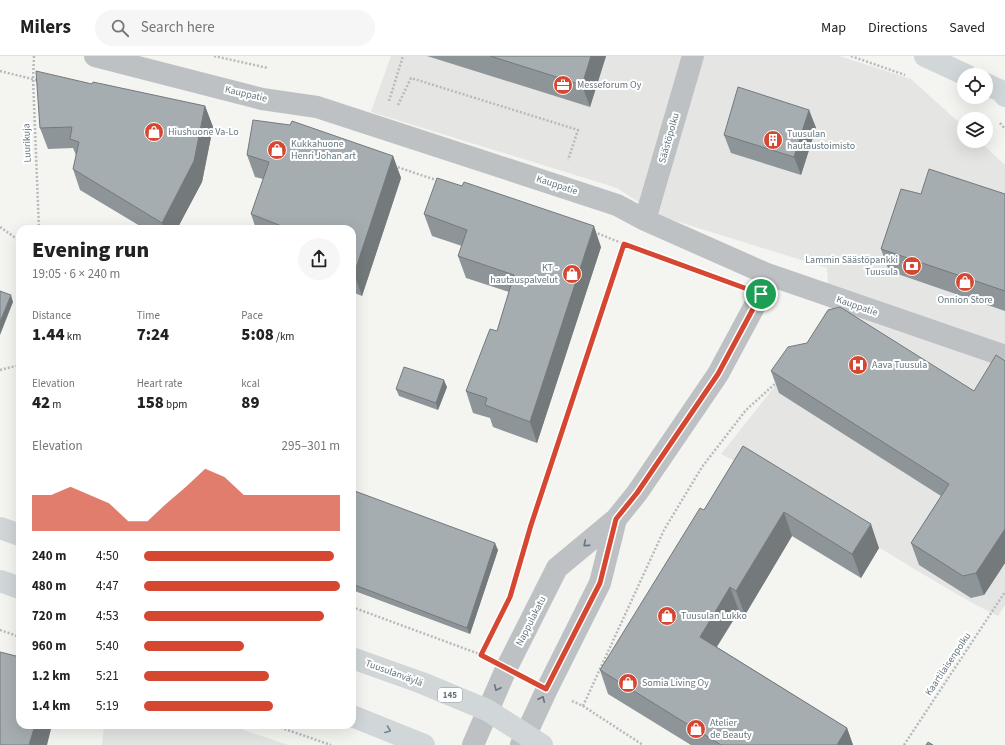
<!DOCTYPE html>
<html lang="en">
<head>
<meta charset="utf-8">
<style>
	body { margin:0; font-family:"Source Sans 3",sans-serif; background:#f6f6f6; color:#222; height:100vh; display:flex; flex-direction:column; font-size:15px; white-space:nowrap }
	* { box-sizing:border-box; margin:0 }
	p { font-size:13px; color:#767676 }
	.icon { flex:none; width:22px; height:22px; fill:none; stroke:currentColor; stroke-width:2; stroke-linecap:round; stroke-linejoin:round }
	.map { position:relative; flex:1; overflow:hidden }
	.details { position:absolute; left:16px; top:169px; width:340px; height:504px; display:flex; flex-direction:column; background:#fff; border-radius:12px; box-shadow:0 4px 16px #0002 }
	.details>* { flex:none }
	.fabs { position:absolute; left:957px; top:12px; display:grid; gap:8px }
	.fabs a { display:grid; place-items:center; width:36px; height:36px; border-radius:50%; background:#fff; box-shadow:0 4px 16px #0002; font-size:20px }
	.pin { position:absolute; display:grid; place-items:center; width:34px; height:34px; color:#fff; margin:-17px; border:2px solid #fff; border-radius:50%; box-shadow:0 1px 4px #0007 }
	.round { display:grid; place-items:center; flex:none; width:42px; height:42px; border-radius:21px; background:#f6f6f6 }
	.summary { display:flex; align-items:center; justify-content:space-between; height:68px; padding:0 16px }
	h1 { font-size:22px; font-weight:800; line-height:30px }
	.stats { display:grid; grid-template-columns:repeat(3,1fr); gap:6px; height:68px; padding:4px 16px }
	.stats div { display:grid; align-content:center }
	.stats b { font-size:17px; font-weight:800 }
	.stats small { font-size:11px; font-weight:400 }
	.stats p { font-size:11px }
	.chart { height:112px; padding:8px 16px }
	.chart p { display:flex; justify-content:space-between }
	.chart svg { width:100%; height:72px; margin-top:4px; fill:#d54730; opacity:.7 }
	ul { padding:0 16px; list-style:none; font-size:13px }
	li { display:grid; grid-template-columns:64px 48px 1fr; align-items:center; height:30px }
	li i { height:10px; border-radius:5px; background:#d54730 }
	header { display:flex; align-items:center; gap:24px; box-sizing:border-box; height:56px; padding:0 20px; background:#fff; border-bottom:1px solid #e0e0e0 }
	header strong { font-size:19px }
	nav { display:flex; gap:22px; margin-inline-start:auto; font-size:14px }
	.search { width:280px; height:36px; background:#f6f6f6; display:flex; align-items:center; gap:10px; box-sizing:border-box; padding:0 14px; border-radius:22px; color:#767676; font-size:15px }
	.map>svg:first-child { display:block }
	.built { fill:#e5e5e4 }
	.lines { fill:none; stroke-linecap:round; stroke-linejoin:round }
	.path { stroke:#b7babc; stroke-width:2.5; stroke-dasharray:2 2; stroke-linecap:butt }
	.street { stroke:#bdc1c4; stroke-width:22 }
	.secondary { stroke:#d1d6d9; stroke-width:22 }
	.primary { stroke:#d1d6d9; stroke-width:22 }
	.wall { fill:#8e9598 }
	.shaded-wall { fill:#74797c }
	.building { fill:#a5adb1; stroke:#74797c }
	.oneway { stroke:#65767f }
	.oneway2 { stroke:#75848c }
	.route-casing { stroke:#fff; stroke-width:8 }
	.route { stroke:#d54730; stroke-width:5 }
	.labels { text-anchor:middle; dominant-baseline:central; stroke-width:4; stroke-linejoin:round; paint-order:stroke }
	.shield { fill:#fff; stroke:#939fa5; stroke-width:1 }
	.shield-label { font-size:9px; font-weight:bold; fill:#65767f }
	.poi-label { font-size:10px; fill:#65767f; stroke:#fff; text-anchor:start }
	.street-label { font-size:10px; fill:#65767f; stroke:#fff }
</style>
</head>
<body>
<header>
<strong>Milers</strong>
<div class="search"><svg class="icon" aria-label="search" viewBox="0 0 24 24"><circle cx="10" cy="10" r="6"/><path d="M15 15l6 6"/></svg>Search here</div>
<nav><a>Map</a><a>Directions</a><a>Saved</a></nav>
</header>
<div class="map">
<svg width="1005" height="689" viewBox="0 0 1005 689">
	<rect width="100%" height="100%" fill="#f4f4f1"/>
	<path class="built" d="M391,0h448l72,23 53,48v14h15l26,24v440l-7,11 -26,-13 -56,-33 -164,-100 -31,-16 109,-137 -3,-49 -167,-52 -43,-28 -246,-76z
		M104,669h125l59,20h-186z"/>
	<g class="lines">
		<path class="path" d="M34,0l-1,23 6,150
			M214,0l54,12
			M851,0l54,19
			M0,15l40,10
			M389,45l14,-45
			M398,49l13,-27 167,52 -10,30
			M1000,67l5,6
			M394,110l45,15
			M0,171l20,14
			M594,176l45,18
			M0,314l20,-5
			M510,540l21,-71 93,-281
			M352,551l130,48
			M0,574l20,7
			M572,645l11,5 60,39
			M583,650l81,-176 38,-63 44,-57 31,-28
			M273,669l58,20
			M904,689l101,-153"/>
		<path class="street" d="M95,0l167,43 55,8 300,98 28,15 122,54 238,82
			M645,164l48,-164
			M473,689l33,-76 51,-101 59,-49 21,-26 81,-119 43,-80 6,-20
			M521,689l26,-56 53,-106 16,-64"/>
		<path class="secondary" d="M925,0l41,19
			M986,28l15,7 4,5"/>
		<path class="primary" d="M0,472l20,7
			M0,525l20,7
			M352,602l70,25 65,27 55,35
			M352,660l72,29"/>
	</g>
	<path class="wall" d="M427,0h179l-16,51z
		M92,28l113,22 8,21 -11,55 -25,47h-32l-65,-39 -7,-21 3,-14 -3,-7 -25,1 -8,-21z
		M809,54l7,18 -15,47 -70,-22 -7,-18z
		M247,99l146,1 8,22 -39,118 -10,-4v-63h-96l-5,-15 12,-35 -8,-2z
		M921,138h84v117l-116,-40 -8,-22z
		M424,158l177,33 -64,196 -44,-16 -3,-9 -17,-5 -7,-22 31,-60 12,-39 -43,-14 -8,-22 4,-10 -30,-10z
		M1005,305v202l-21,32 -13,3 -52,-33 -8,-22 30,-47 -162,-103 -8,-22 203,20z
		M447,331l-9,23 -39,-14 -3,-7z
		M743,390l136,102 -18,30 -69,-42 -47,79 -6,-4 -22,36 130,81 6,17h-162l-83,-51 -8,-24 104,-160z
		M352,434l146,60 -28,84 -118,-44z"/>
	<path class="shaded-wall" d="M591,0h15l-16,51 -8,-22z
		M205,50l8,21 -11,55 -25,47h-13l-2,-6z
		M809,54l7,18 -15,47 -7,-18z
		M393,100l8,22 -39,118 -8,-22z
		M594,170l7,21 -64,196 -7,-21z
		M11,239l2,7 -13,33v-13z
		M444,324l3,7 -9,23 -2,-7z
		M784,456l8,24 -47,79 -9,-24z
		M871,468l8,24 -18,30 -9,-24z
		M1005,473v34l-21,32 -8,-22z
		M495,487l3,7 -28,84 -3,-6z
		M730,531l9,24 -31,49 -8,-23z
		M35,669h17l-5,20h-18z
		M847,672l6,17h-16z"/>
	<path class="building" d="M490,0h101l-9,29z
		M36,15l56,13 1,-2 112,24 -11,55 -32,62 -89,-54 6,-27 -9,-3 2,-12 -32,1z
		M738,31l71,23 -15,47 -70,-22z
		M253,64l37,5 2,-4 101,35 -39,118 -2,-1v-44h-63l-38,-15 18,-52 -22,-7z
		M929,113l76,25v97l-124,-42 20,-60 20,5z
		M437,122l25,8 2,-4 130,44 -64,196 -45,-17 2,-7 -21,-7 24,-62 7,2 17,-56 -56,-19 9,-26 -43,-16z
		M0,235l11,4 -11,27z
		M840,251l134,84 22,-36 9,6v168l-29,44 -13,3 -52,-33 38,-59 -178,-113 17,-24 19,-4 21,-33z
		M404,311l40,13 -8,23 -40,-14z
		M743,390l128,78 -19,30 -68,-42 -48,79 -6,-4 -30,50 147,91 -10,17h-116l-121,-75 100,-162 4,2z
		M352,434l143,53 -28,85 -115,-44z
		M0,596l20,5v68h15l-6,20h-29z
		M928,686l5,3h-7z"/>
	<defs><path id="oneway-chevron" d="M-2-3.5L2.5 0L-2 3.5" fill="none" stroke-width="1.6" stroke-linecap="round" stroke-linejoin="round"/></defs>
	<g class="oneway">
		<use href="#oneway-chevron" transform="translate(586 488) rotate(140)"/>
		<use href="#oneway-chevron" transform="translate(497 632) rotate(115)"/>
		<use href="#oneway-chevron" transform="translate(542 643) rotate(-65)"/>
	</g>
	<use class="oneway2" href="#oneway-chevron" transform="translate(388 674) rotate(21)"/>
	<g class="lines">
		<defs>
			<path id="route" d="M624,188l137,50 -43,80 -81,119 -21,26 -16,64 -54,106 -65,-34 29,-58 21,-72z"/>
		</defs>
		<use href="#route" class="route-casing"/>
		<use href="#route" class="route"/>
	</g>
	<defs>
		<symbol id="office-disc" viewBox="-11 -11 22 22"><circle r="9.5" fill="#d54730" stroke="#fff"/><path d="M-6-3h4V-5.5h4V-3h4V5H-6ZM-1-4.5V-3h2v-1.5ZM-6 0V1H6V0Z" fill="#fff"/></symbol>
		<symbol id="shop-disc" viewBox="-11 -11 22 22"><circle r="9.5" fill="#d54730" stroke="#fff"/><path d="M-5-2.5h2.3a2.7 3.5 0 0 1 5.4 0H5L5.5 6h-11ZM-1.5-2.5h3a1.5 2.3 0 0 0-3 0Z" fill="#fff"/></symbol>
		<symbol id="building-disc" viewBox="-11 -11 22 22"><circle r="9.5" fill="#d54730" stroke="#fff"/><path d="M-4-6H4V6H1V3H-1V6H-4ZM-2.5-4.3h1.7v1.8h-1.7ZM.8-4.3h1.7v1.8H.8ZM-2.5-1h1.7V.8h-1.7ZM.8-1h1.7V.8H.8Z" fill="#fff"/></symbol>
		<symbol id="bank-disc" viewBox="-11 -11 22 22"><circle r="9.5" fill="#d54730" stroke="#fff"/><path d="M-6-4H6V4H-6ZM0-2.3a2.3 2.3 0 1 0 0 4.6a2.3 2.3 0 1 0 0-4.6Z" fill="#fff"/></symbol>
		<symbol id="hospital-disc" viewBox="-11 -11 22 22"><circle r="9.5" fill="#d54730" stroke="#fff"/><path d="M-5-5h3v3.5h4V-5h3V5h-3V1.5h-4V5h-3Z" fill="#fff"/></symbol>
	</defs>
	<g fill-rule="evenodd">
		<use href="#office-disc" x="552" y="18" width="22" height="22"/>
		<use href="#shop-disc" x="143" y="65" width="22" height="22"/>
		<use href="#building-disc" x="762" y="73" width="22" height="22"/>
		<use href="#shop-disc" x="266" y="83" width="22" height="22"/>
		<use href="#bank-disc" x="901" y="199" width="22" height="22"/>
		<use href="#shop-disc" x="561" y="207" width="22" height="22"/>
		<use href="#shop-disc" x="954" y="215" width="22" height="22"/>
		<use href="#hospital-disc" x="847" y="298" width="22" height="22"/>
		<use href="#shop-disc" x="656" y="549" width="22" height="22"/>
		<use href="#shop-disc" x="617" y="616" width="22" height="22"/>
		<use href="#shop-disc" x="685" y="662" width="22" height="22"/>
	</g>
	<g class="labels">
		<rect class="shield" x="438" y="632" width="24" height="14" rx="3"/>
		<g class="shield-label">
			<text x="450" y="639">145</text>
		</g>
		<g class="poi-label">
			<text x="577" y="29">Messeforum Oy</text>
			<text x="168" y="76">Hiushuone Va-Lo</text>
			<text x="787" y="78">Tuusulan<tspan x="787" dy="12">hautaustoimisto</tspan></text>
			<text x="291" y="88">Kukkahuone<tspan x="291" dy="12">Henri Johan art</tspan></text>
			<text x="898" y="204" text-anchor="end">Lammin Säästöpankki<tspan x="898" dy="12">Tuusula</tspan></text>
			<text x="558" y="212" text-anchor="end">KT -<tspan x="558" dy="12">hautauspalvelut</tspan></text>
			<text x="965" y="244" text-anchor="middle">Onnion Store</text>
			<text x="872" y="309">Aava Tuusula</text>
			<text x="681" y="560">Tuusulan Lukko</text>
			<text x="642" y="627">Somia Living Oy</text>
			<text x="710" y="667">Atelier<tspan x="710" dy="12">de Beauty</tspan></text>
		</g>
		<g class="street-label">
			<text transform="translate(246 38) rotate(13)">Kauppatie</text>
			<text transform="translate(669 82) rotate(-74)">Säästöpolku</text>
			<text transform="translate(27 87) rotate(-92)">Luurikuja</text>
			<text transform="translate(557 129) rotate(18)">Kauppatie</text>
			<text transform="translate(857 250) rotate(19)">Kauppatie</text>
			<text transform="translate(531 565) rotate(-63)">Nappulakatu</text>
			<text transform="translate(948 608) rotate(-56)">Kaartilaisenpolku</text>
			<text transform="translate(394 617) rotate(20)">Tuusulanväylä</text>
		</g>
	</g>
</svg>
<div class="fabs">
<a><svg class="icon" aria-label="locate" viewBox="0 0 24 24"><circle cx="12" cy="12" r="6"/><path d="M12 2v4M12 18v4M2 12h4M18 12h4"/></svg></a>
<a><svg class="icon" aria-label="layers" viewBox="0 0 24 24"><path d="M12 4l9 5-9 5-9-5zM3 14l9 5 9-5"/></svg></a>
</div>
<div class="pin" style="left:761px;top:238px;background:#1e9e55"><svg class="icon" aria-label="arrive" viewBox="0 0 24 24"><path d="M6 21V4h12l-3 4 3 4H6"/></svg></div>
<section class="details">
<div class="summary"><div><h1>Evening run</h1><p>19:05 · 6 × 240 m</p></div><a class="round"><svg class="icon" aria-label="share" viewBox="0 0 24 24"><path d="M12 15V3M7 8l5-5 5 5M5 13v7h14v-7"/></svg></a></div>
<div class="stats">
<div><p>Distance</p><b>1.44<small> km</small></b></div>
<div><p>Time</p><b>7:24</b></div>
<div><p>Pace</p><b>5:08<small> /km</small></b></div>
</div>
<div class="stats">
<div><p>Elevation</p><b>42<small> m</small></b></div>
<div><p>Heart rate</p><b>158<small> bpm</small></b></div>
<div><p>kcal</p><b>89</b></div>
</div>
<div class="chart"><p><span>Elevation</span>295–301 m</p>
<svg viewBox="0 0 160 44" preserveAspectRatio="none"><path d="M0 44V22L10 22L20 17L30 22L40 27L50 38L60 38L70 27L80 17L90 6L100 11L110 22L120 22L130 22L140 22L150 22L160 22V44z"/></svg>
</div>
<ul>
<li><b>240 m</b>4:50<i style="width:97%"></i></li>
<li><b>480 m</b>4:47<i style="width:100%"></i></li>
<li><b>720 m</b>4:53<i style="width:92%"></i></li>
<li><b>960 m</b>5:40<i style="width:51%"></i></li>
<li><b>1.2 km</b>5:21<i style="width:64%"></i></li>
<li><b>1.4 km</b>5:19<i style="width:66%"></i></li>
</ul>
</section>
</div>
</body>
</html>
